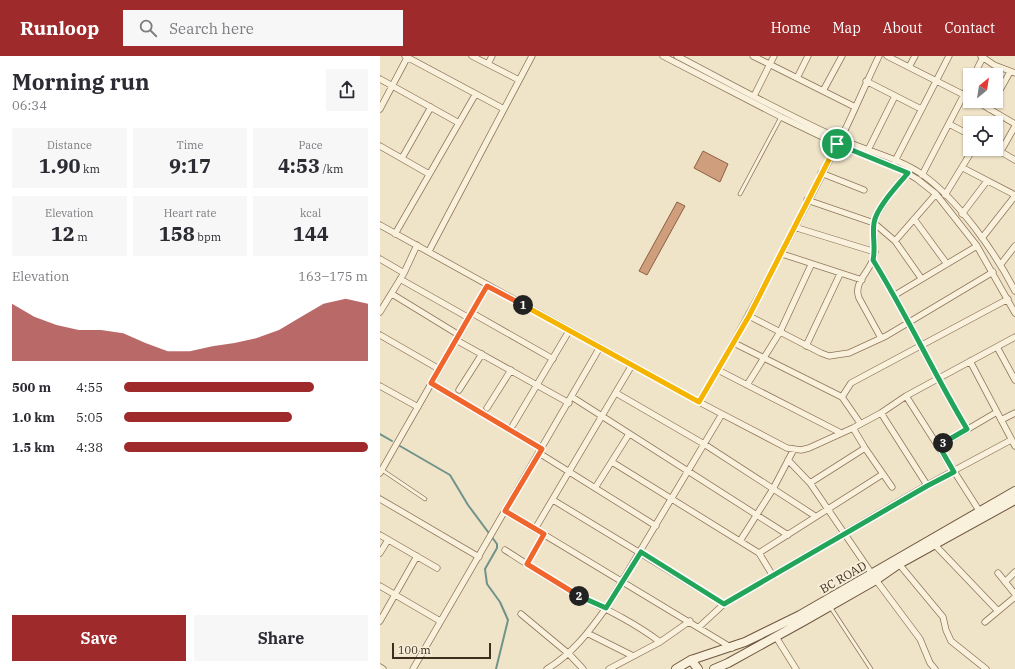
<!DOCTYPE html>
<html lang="en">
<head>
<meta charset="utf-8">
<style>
	body { margin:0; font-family:"IBM Plex Serif",serif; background:#f7f7f7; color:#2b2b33; height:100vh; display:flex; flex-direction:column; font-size:15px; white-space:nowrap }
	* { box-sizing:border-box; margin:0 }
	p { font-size:13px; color:#7c7c81 }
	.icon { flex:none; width:22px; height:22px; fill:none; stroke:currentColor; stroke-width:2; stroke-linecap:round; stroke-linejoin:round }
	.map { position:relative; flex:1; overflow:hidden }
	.panel { display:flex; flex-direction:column; background:#fff; width:380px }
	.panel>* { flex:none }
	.needle { width:26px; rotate:30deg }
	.buttons { position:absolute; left:583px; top:12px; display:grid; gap:8px }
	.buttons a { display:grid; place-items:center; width:40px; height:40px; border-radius:0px; background:#fff; box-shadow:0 1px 3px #0004; font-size:20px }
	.scale { position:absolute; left:12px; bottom:10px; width:99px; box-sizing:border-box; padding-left:4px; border:2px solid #3d2e20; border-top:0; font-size:11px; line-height:14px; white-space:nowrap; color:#3d2e20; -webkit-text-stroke:3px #f7eed8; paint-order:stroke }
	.pin { position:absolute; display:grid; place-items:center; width:34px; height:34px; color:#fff; margin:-17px; border:2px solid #fff; border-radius:50%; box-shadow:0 1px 4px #0007 }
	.km { position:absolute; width:20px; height:20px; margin:-10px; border-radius:50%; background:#222; color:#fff; font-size:11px; line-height:20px; text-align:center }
	.round { display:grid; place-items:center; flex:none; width:42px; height:42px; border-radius:0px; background:#f7f7f7 }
	.overview { display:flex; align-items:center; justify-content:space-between; height:68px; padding:0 12px }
	h1 { font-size:22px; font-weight:700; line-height:30px }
	.figures { display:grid; grid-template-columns:repeat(3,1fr); gap:6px; height:68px; padding:4px 12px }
	.figures div { display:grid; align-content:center; border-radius:0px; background:#f7f7f7; text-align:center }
	.figures b { font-size:20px; font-weight:700 }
	.figures small { font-size:11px; font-weight:400 }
	.figures p { font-size:11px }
	.chart { height:112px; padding:8px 12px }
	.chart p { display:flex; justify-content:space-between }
	.chart svg { width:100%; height:72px; margin-top:4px; fill:#9e2a2b; opacity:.7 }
	.action { display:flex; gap:8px; margin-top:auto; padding:8px 12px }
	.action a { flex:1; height:46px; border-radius:0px; background:#9e2a2b; color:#fff; font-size:16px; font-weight:700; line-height:46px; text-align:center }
	.action a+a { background:#f7f7f7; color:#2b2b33 }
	ul { padding:0 12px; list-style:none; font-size:13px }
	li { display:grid; grid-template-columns:64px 48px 1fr; align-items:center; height:30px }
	li i { height:10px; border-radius:5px; background:#9e2a2b }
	header { display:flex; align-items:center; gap:24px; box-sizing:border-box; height:56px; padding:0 20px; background:#9e2a2b; color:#fff }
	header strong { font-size:19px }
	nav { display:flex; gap:22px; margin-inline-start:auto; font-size:14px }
	.search { width:280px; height:36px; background:#f7f7f7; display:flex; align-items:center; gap:10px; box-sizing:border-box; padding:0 14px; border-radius:0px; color:#7c7c81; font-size:15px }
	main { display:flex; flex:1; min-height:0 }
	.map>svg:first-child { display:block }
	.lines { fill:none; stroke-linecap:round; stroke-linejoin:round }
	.stream { stroke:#6f938a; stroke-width:2 }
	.building { fill:#cf9f7d; stroke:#8d5f41 }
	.lane-casing { stroke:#8d765c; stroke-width:4.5 }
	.street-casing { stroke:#8d765c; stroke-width:7 }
	.secondary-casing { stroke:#6f573f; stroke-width:10 }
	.lane { stroke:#faf1dc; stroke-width:3 }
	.street { stroke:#faf1dc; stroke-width:5.5 }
	.secondary { stroke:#faf1dc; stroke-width:8 }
	.split-1-casing { stroke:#fff; stroke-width:8 }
	.split-2-casing { stroke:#fff; stroke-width:8 }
	.split-3-casing { stroke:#fff; stroke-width:8 }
	.split-4-casing { stroke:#fff; stroke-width:8 }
	.split-1 { stroke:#f5b400; stroke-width:5 }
	.split-2 { stroke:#f0652b; stroke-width:5 }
	.split-3 { stroke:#22a559; stroke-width:5 }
	.split-4 { stroke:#22a559; stroke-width:5 }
	.labels { text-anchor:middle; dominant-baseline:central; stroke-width:4; stroke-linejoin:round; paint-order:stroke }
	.street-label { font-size:12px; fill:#3d2e20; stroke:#f7eed8 }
</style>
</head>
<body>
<header>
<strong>Runloop</strong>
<div class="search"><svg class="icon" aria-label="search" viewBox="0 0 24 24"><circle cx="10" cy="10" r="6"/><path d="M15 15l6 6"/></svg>Search here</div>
<nav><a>Home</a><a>Map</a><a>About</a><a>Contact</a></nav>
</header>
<main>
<section class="panel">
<div class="overview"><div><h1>Morning run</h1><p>06:34</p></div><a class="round"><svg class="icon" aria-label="share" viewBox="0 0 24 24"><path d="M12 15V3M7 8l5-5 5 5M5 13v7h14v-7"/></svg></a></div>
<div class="figures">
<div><p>Distance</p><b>1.90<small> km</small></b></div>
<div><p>Time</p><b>9:17</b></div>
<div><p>Pace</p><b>4:53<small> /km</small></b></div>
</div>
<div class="figures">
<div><p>Elevation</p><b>12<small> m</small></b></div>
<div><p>Heart rate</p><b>158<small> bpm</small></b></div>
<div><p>kcal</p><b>144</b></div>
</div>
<div class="chart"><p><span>Elevation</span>163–175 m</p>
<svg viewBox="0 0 160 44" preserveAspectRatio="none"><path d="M0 44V9L10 17L20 22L30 25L40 25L50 27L60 33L70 38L80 38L90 35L100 33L110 30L120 25L130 17L140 9L150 6L160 9V44z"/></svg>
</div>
<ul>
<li><b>500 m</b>4:55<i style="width:78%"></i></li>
<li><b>1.0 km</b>5:05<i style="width:69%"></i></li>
<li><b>1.5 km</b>4:38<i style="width:100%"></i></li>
</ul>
<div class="action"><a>Save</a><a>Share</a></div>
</section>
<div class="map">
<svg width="635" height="613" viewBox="0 0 635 613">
	<rect width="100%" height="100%" fill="#f0e4c8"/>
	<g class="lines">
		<path class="stream" d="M0,378l12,7
			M20,390l50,29 18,30 29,39v4l-12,21 2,15 13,18 8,18 -12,49"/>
	</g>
	<path class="building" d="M323,95l25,13 -8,18 -26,-14z
		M297,146l8,4 -38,69 -8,-4z"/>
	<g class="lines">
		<defs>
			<path id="lane" d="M360,138l41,-77
				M2,414l43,29
				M451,552l40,61"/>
			<path id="street" d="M25,0l99,53
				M92,0l47,24
				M283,0l118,61 56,27 65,26 15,9 19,15 41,52 38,67
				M297,0c54,28 107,58 163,83 27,12 59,19 83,36 36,26 72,77 92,116
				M373,0l102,51
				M507,0l83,42
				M601,0l13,9 21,8
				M108,8l4,-8
				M529,11l6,-11
				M594,19l9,-18
				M417,22l11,-22
				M0,23l79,44
				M486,25l55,28
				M443,35l19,-35
				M374,40l20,-40
				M616,41l14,-25
				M596,45l39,23
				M0,53l28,-53
				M609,53l5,-8
				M569,68l21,11
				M0,90l49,28
				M616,93l19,11
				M488,94l27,-54
				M621,95l14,-25
				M22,102l29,-51
				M515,105l54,-105
				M583,112l52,27
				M441,117l43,17
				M542,119l48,-92
				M565,139l28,-46
				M427,144l67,23 21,18 26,37
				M582,158l25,-33
				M534,163l33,45
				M0,169l319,177 88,46 14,2 8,-2 44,-20 28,-15 25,-17 109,-59
				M414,171l81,25
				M15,178l80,-139
				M602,182l33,-42
				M515,185l41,-47
				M49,195l103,-195
				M402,198l80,26
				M0,203l24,14
				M493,204c34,55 61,114 94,169
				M621,208l14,-18
				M20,223l69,39
				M12,238l67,41
				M515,239l82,-49
				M0,256l24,-39 13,-28
				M92,257l81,46
				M369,260l72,37 8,3 20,-3 37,-17 107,-64
				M0,279l59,34
				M501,282l-22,-40c-6,-15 10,-26 14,-39 5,-13 -3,-28 2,-40 7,-17 21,-32 32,-46
				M76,284l113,63
				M354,287l108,54 18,26
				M426,290l34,-72
				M617,291l18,33
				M590,305l45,85
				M338,314l123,63
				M51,327l111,66
				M367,329l33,-53 31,-67
				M0,330l38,21
				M79,334l23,-36
				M236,337l88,51 111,72
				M526,340l74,116
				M192,341l216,138
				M462,341l9,-14 157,-84
				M319,346c50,-84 94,-171 139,-258 15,-29 27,-59 41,-88
				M107,352l24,-38
				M501,357l46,72
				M621,364l14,-7
				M133,369l56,-94
				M473,372l12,20 27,39
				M559,390l58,-34
				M159,397l117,73
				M408,404l22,23 62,91
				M232,406l147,91 14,23
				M0,417l107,-187
				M430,427l55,-35
				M215,432l34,-54
				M0,443l99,58
				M173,444l171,104
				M125,455l227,137
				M155,473l97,-164
				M0,479l57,33
				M360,485l33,-52 21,-40
				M554,488l64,67
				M125,494c24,15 48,32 73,45 28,14 57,28 82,47
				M0,497l8,-13
				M379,497l124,-79
				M147,508l17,-30
				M519,508l44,53 3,13 5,11 35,28
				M618,517l17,21
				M496,524l44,59 10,24 5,6
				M625,526l10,-10
				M0,530l60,35
				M141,558l48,40 14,15
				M0,565l37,-65
				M605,566l30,-25
				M319,571l25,-23 203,-119 84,-45
				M207,577l46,23
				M396,581l20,32
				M0,611l3,2
				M33,613l187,-322
				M167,613c25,-15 42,-37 59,-61l116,-194
				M229,613l51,-27 30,-21"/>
			<path id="secondary" d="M311,604l7,9
				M296,613l15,-9 54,-18 55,-27 215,-124
				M334,613l14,-6 76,-42 72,-41 23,-16 116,-64"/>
		</defs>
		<use href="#lane" class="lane-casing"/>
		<use href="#street" class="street-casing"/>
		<use href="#secondary" class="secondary-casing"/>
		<use href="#lane" class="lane"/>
		<use href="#street" class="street"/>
		<use href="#secondary" class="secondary"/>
	</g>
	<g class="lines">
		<defs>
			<path id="split-1" d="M143,249l176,97 50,-86 88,-172"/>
			<path id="split-2" d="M143,249l-36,-19 -56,97 111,66 -37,62 39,23 -17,30 52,32"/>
			<path id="split-3" d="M199,540l27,12 35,-56 83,52 203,-118 27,-14 -15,-26 4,-3"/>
			<path id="split-4" d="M457,88l71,29c-10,12 -32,35 -34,50 -2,13 2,25 -1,37 34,55 61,114 94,169l-24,14"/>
		</defs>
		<use href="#split-1" class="split-1-casing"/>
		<use href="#split-2" class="split-2-casing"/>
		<use href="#split-3" class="split-3-casing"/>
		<use href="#split-4" class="split-4-casing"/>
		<use href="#split-1" class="split-1"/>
		<use href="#split-2" class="split-2"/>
		<use href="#split-3" class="split-3"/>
		<use href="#split-4" class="split-4"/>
	</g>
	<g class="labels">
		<g class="street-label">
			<text transform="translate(463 521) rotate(-30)">BC ROAD</text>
		</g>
	</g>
</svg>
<div class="buttons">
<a><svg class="needle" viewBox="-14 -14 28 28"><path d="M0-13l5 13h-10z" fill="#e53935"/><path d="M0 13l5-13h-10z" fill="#7c7c81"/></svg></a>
<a><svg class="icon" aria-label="locate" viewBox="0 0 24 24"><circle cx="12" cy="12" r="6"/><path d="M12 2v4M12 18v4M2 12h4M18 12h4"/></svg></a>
</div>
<div class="scale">100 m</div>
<div class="pin" style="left:457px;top:88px;background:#1e9e55"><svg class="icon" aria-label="arrive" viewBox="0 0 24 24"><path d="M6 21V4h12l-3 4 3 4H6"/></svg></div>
<b class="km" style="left:143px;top:249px">1</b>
<b class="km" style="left:199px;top:540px">2</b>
<b class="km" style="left:563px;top:387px">3</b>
</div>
</main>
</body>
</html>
